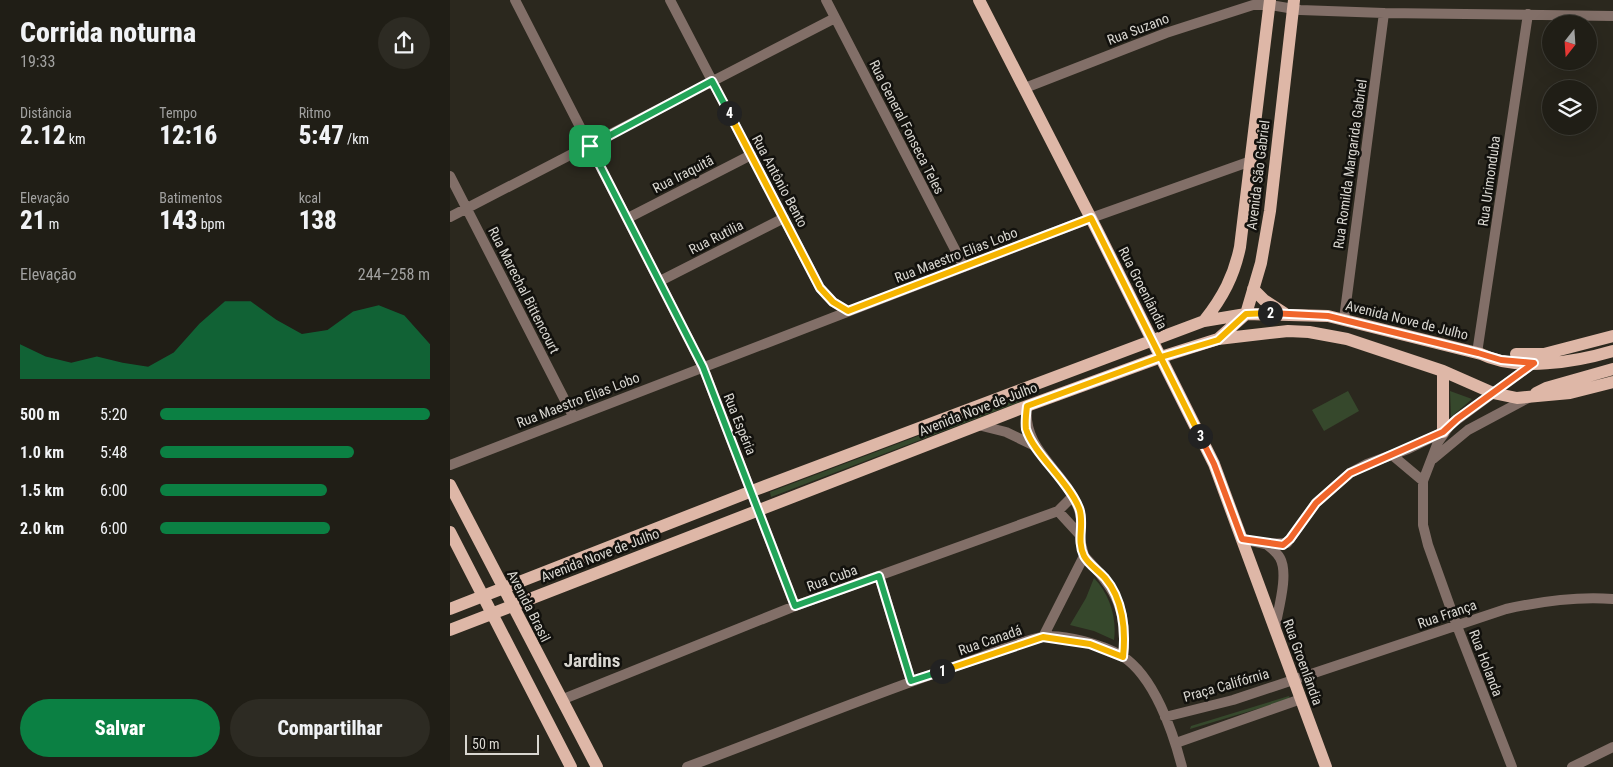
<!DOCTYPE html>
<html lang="pt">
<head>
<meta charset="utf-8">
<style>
	body { margin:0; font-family:"Roboto Condensed",sans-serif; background:#2d2b23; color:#f1f3f6; height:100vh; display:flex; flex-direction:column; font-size:19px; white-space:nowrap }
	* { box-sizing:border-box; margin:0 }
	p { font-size:16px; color:#a2a2a1 }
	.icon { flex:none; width:28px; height:28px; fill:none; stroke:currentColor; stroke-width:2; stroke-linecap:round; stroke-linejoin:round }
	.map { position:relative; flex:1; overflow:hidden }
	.side { display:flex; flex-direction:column; background:#201e16; width:450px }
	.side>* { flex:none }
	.needle { width:32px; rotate:197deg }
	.controls { position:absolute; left:1092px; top:15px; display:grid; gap:10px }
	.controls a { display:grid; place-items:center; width:55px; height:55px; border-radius:50%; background:#201e16; box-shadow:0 5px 20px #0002,0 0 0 1px #3d3c35; font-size:25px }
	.scale { position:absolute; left:15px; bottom:12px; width:74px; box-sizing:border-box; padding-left:5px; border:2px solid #d9d7d1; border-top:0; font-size:14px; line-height:18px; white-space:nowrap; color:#d9d7d1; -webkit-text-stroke:4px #12110d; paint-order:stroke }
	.pin { position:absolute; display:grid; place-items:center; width:42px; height:42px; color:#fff; margin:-21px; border-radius:10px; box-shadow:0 2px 8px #0006 }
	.km { position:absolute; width:25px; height:25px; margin:-12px; border-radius:50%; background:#222; color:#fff; font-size:14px; line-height:25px; text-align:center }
	.round { display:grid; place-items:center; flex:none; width:52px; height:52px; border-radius:26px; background:#2d2b23 }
	.summary { display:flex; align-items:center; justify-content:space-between; height:85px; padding:0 20px }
	h1 { font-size:28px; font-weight:800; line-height:38px }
	.metrics { display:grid; grid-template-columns:repeat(3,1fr); gap:8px; height:85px; padding:5px 20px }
	.metrics div { display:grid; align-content:center }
	.metrics b { font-size:25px; font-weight:800 }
	.metrics small { font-size:14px; font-weight:400 }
	.metrics p { font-size:14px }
	.chart { height:140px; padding:10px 20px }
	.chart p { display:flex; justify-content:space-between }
	.chart svg { width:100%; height:90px; margin-top:5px; fill:#0b8043; opacity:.7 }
	.button { display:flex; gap:10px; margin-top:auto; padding:10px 20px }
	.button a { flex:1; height:58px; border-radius:30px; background:#0b8043; color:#fff; font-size:20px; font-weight:800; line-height:58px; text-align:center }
	.button a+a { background:#2d2b23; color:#f1f3f6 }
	ul { padding:0 20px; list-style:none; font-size:16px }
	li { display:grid; grid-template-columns:80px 60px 1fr; align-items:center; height:38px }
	li i { height:12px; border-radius:6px; background:#0b8043 }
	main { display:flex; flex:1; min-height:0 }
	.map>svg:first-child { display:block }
	.green { fill:#36482c }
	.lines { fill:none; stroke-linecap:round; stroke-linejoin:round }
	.minor { stroke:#826f68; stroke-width:10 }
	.major { stroke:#deb7a7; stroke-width:12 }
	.split-1-casing { stroke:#fff; stroke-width:10 }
	.split-2-casing { stroke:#fff; stroke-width:10 }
	.split-3-casing { stroke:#fff; stroke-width:10 }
	.split-4-casing { stroke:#fff; stroke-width:10 }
	.split-5-casing { stroke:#fff; stroke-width:10 }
	.split-1 { stroke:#22a559; stroke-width:6 }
	.split-2 { stroke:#f5b400; stroke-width:6 }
	.split-3 { stroke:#f0652b; stroke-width:6 }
	.split-4 { stroke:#f5b400; stroke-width:6 }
	.split-5 { stroke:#22a559; stroke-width:6 }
	.labels { text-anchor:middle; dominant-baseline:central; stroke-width:5; stroke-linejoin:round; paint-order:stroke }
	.street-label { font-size:14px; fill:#d9d7d1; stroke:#12110d }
	.district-label { font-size:19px; font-weight:bold; fill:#d9d7d1; stroke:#12110d }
</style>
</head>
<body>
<main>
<section class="side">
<div class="summary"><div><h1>Corrida noturna</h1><p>19:33</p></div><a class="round"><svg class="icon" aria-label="share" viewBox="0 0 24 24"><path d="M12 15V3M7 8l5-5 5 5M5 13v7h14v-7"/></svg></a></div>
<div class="metrics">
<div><p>Distância</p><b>2.12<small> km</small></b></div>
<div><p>Tempo</p><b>12:16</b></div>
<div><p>Ritmo</p><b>5:47<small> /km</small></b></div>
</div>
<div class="metrics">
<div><p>Elevação</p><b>21<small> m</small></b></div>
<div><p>Batimentos</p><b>143<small> bpm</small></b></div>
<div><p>kcal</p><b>138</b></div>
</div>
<div class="chart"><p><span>Elevação</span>244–258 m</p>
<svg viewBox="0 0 160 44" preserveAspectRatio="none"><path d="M0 44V27L10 33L20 36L30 33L40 36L50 38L60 31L70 17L80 6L90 6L100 15L110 22L120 20L130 11L140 8L150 13L160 27V44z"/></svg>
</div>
<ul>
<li><b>500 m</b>5:20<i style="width:100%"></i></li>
<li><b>1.0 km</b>5:48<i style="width:72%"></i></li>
<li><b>1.5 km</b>6:00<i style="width:62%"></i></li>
<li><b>2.0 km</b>6:00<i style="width:63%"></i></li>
</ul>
<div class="button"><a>Salvar</a><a>Compartilhar</a></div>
</section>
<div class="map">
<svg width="1163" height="767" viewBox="0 0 1163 767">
	<rect width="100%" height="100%" fill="#2b281e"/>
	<path class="green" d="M898,391l11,20 -35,20 -12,-21z
		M1000,391l22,8 -21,18z
		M571,397l1,4 -251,96 -1,-5z
		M644,578c16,17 23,40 20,62l-20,-9 -24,-6 16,-27z
		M839,696l1,3 -100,30 1,-3z"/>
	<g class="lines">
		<path class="minor" d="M65,0l188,367 92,239
			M220,0l150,288 13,14 15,9
			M376,0l138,267
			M575,88l141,-55 87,-28h17l30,5 84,3 229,3
			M0,176l123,240
			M0,217l385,-199
			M178,218l123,-63
			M210,281l124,-63
			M894,319l40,-306
			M1027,353l51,-339
			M577,406c-5,44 36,63 51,101 4,10 3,16 2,26 -1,7 3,16 4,23
			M528,425l28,7 29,14
			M942,455l31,26
			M983,459l35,-29 62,-33
			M0,465l641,-247 160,-57
			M608,511l22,24
			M792,539l23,5 22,-1 29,-40 34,-30 17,-9 41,-15 35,-17
			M816,544c5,4 11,8 14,14 9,16 -2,52 -5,70
			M634,556c32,33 44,54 39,101
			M429,576l32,105
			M593,637l41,-81
			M111,700l234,-94 263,-95 15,-15
			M715,717l68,-17 273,-91c36,-8 70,-13 107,-10
			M726,743l125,-44
			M237,767c89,-33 178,-70 269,-101 28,-9 57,-23 86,-29 20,-4 62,8 80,19 32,20 51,76 60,111
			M1062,767l-55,-141 -29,-81 -5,-20v-44l15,-39 12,-17 84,-62
			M1122,767l41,-20"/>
		<path class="major" d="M529,0l119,232 116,232 112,303
			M803,289l11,11 20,13
			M754,321c19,-24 30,-45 36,-74l30,-247
			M768,339l28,-25 15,-51 9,-52 24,-211
			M1066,354h28l69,-18
			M993,371v61
			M1086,393l10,-5 67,-19
			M0,485l147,282
			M0,532l121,235
			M0,609l302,-118 452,-170 42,-7 82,2 153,38c36,18 95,8 132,-3
			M0,630l577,-224 134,-49 57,-18 70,-8 21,1 38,7 96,32 50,22 24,5 53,-5 43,-11"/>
	</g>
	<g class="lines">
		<defs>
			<path id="split-1" d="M140,146l113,221 92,239 84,-30 32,105 31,-10"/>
			<path id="split-2" d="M492,671l101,-34 47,7 33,13c3,-27 0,-58 -18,-79 -6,-7 -17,-14 -21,-22 -8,-16 1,-33 -5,-48 -11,-27 -46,-55 -53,-79 -1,-7 0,-15 1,-23l134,-49 57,-17 28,-26 24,-1"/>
			<path id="split-3" d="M750,436l14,28 28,75 41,6 7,-6 26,-36 34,-30 93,-41 14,-13 77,-56 -33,-3 -23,-7 -150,-37 -58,-3"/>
			<path id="split-4" d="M279,113l91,175 13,14 15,9 243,-93 109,218"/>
			<path id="split-5" d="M140,146l122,-65 17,32"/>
		</defs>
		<use href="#split-1" class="split-1-casing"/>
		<use href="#split-2" class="split-2-casing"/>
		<use href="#split-3" class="split-3-casing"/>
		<use href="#split-4" class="split-4-casing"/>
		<use href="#split-5" class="split-5-casing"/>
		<use href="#split-1" class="split-1"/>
		<use href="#split-2" class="split-2"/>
		<use href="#split-3" class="split-3"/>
		<use href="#split-4" class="split-4"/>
		<use href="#split-5" class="split-5"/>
	</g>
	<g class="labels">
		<g class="street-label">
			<text transform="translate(688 29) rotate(-21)">Rua Suzano</text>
			<text transform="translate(457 127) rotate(63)">Rua General Fonseca Teles</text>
			<text transform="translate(900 164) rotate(-82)">Rua Romilda Margarida Gabriel</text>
			<text transform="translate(233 174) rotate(-27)">Rua Iraquitã</text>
			<text transform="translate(808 175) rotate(-83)">Avenida São Gabriel</text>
			<text transform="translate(330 181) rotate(62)">Rua Antônio Bento</text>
			<text transform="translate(1039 181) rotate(-82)">Rua Urimonduba</text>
			<text transform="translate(266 237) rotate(-27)">Rua Rutilia</text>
			<text transform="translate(506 255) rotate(-21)">Rua Maestro Elias Lobo</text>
			<text transform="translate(693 288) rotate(63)">Rua Groenlândia</text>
			<text transform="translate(74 290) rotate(63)">Rua Marechal Bittencourt</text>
			<text transform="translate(957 320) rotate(14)">Avenida Nove de Julho</text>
			<text transform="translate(128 400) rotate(-21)">Rua Maestro Elias Lobo</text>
			<text transform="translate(528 409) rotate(-21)">Avenida Nove de Julho</text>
			<text transform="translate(290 424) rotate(68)">Rua Espéria</text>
			<text transform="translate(150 555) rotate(-21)">Avenida Nove de Julho</text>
			<text transform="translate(382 578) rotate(-20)">Rua Cuba</text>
			<text transform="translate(79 606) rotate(63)">Avenida Brasil</text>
			<text transform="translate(997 614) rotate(-19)">Rua França</text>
			<text transform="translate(540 640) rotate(-19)">Rua Canadá</text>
			<text transform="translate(853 662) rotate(70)">Rua Groenlândia</text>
			<text transform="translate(1036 663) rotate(69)">Rua Holanda</text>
			<text transform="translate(776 685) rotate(-16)">Praça Califórnia</text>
		</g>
		<g class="district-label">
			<text x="142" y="660">Jardins</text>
		</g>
	</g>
</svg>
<div class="controls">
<a><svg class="needle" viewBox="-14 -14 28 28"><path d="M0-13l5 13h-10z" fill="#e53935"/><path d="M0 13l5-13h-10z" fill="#a2a2a1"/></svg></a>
<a><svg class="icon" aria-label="layers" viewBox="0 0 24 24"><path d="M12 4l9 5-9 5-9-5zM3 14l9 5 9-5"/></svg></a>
</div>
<div class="scale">50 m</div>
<div class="pin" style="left:140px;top:146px;background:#1e9e55"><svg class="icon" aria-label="arrive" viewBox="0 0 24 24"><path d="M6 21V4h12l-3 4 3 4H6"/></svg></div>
<b class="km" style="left:492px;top:671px">1</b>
<b class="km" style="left:820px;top:313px">2</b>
<b class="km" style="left:750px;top:436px">3</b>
<b class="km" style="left:279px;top:113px">4</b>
</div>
</main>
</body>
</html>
